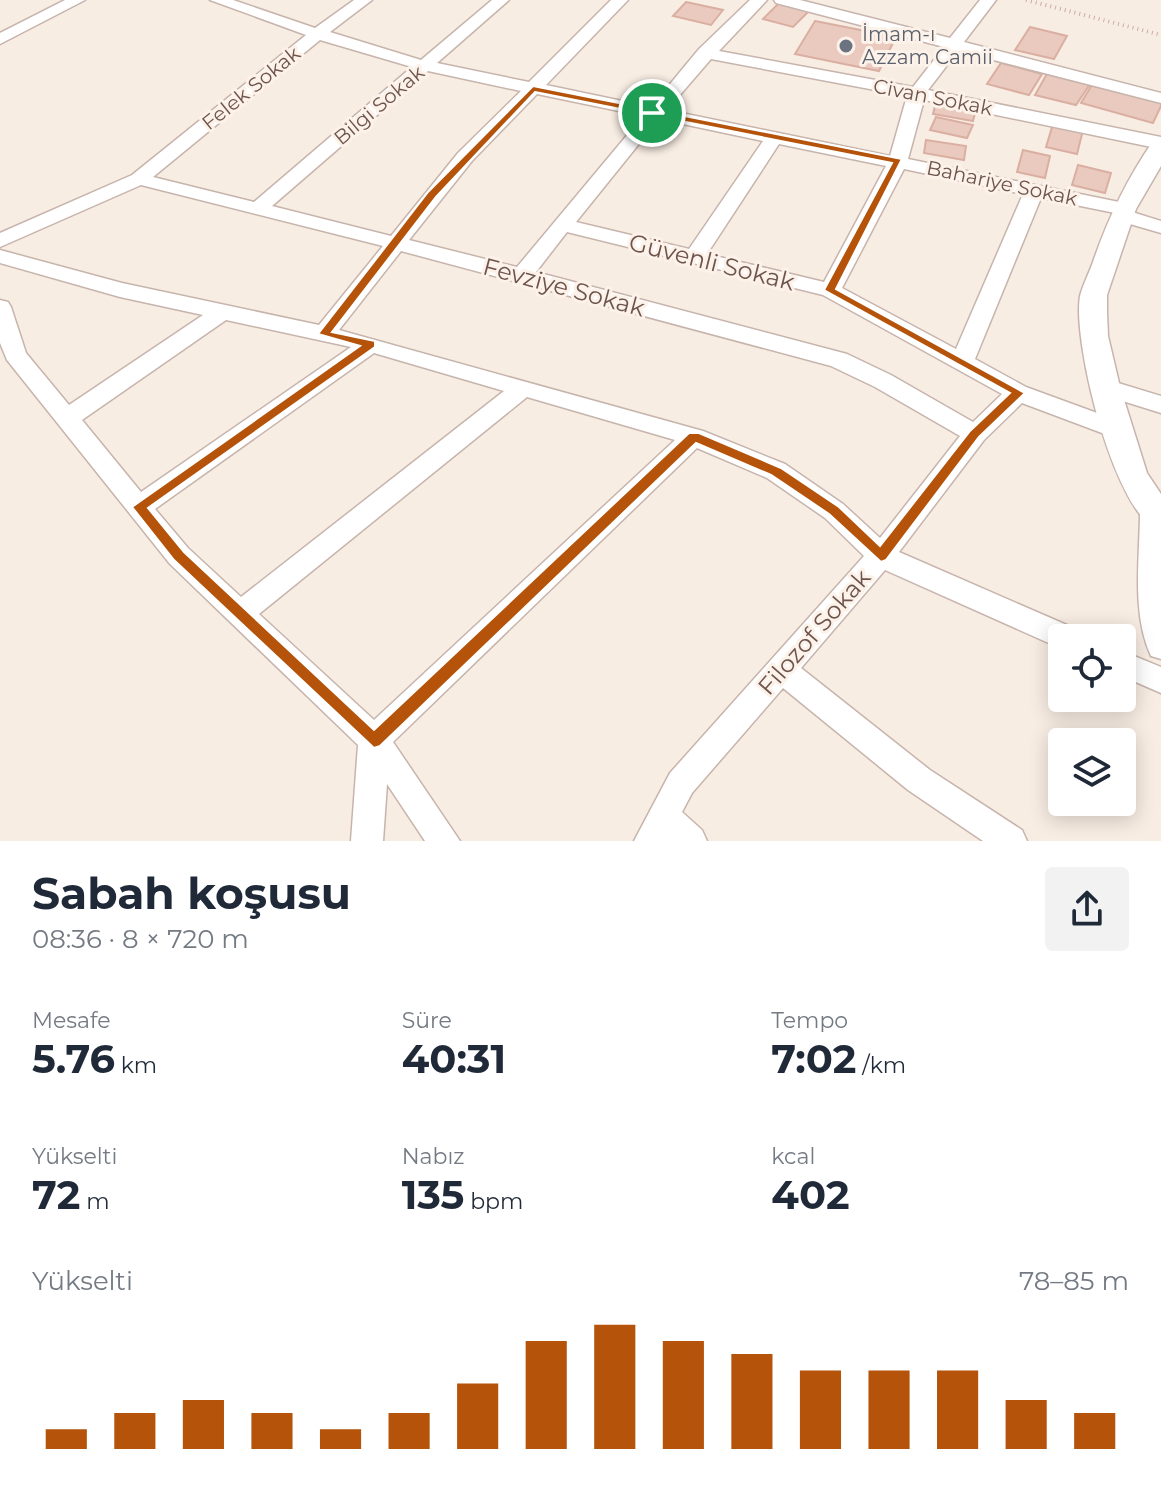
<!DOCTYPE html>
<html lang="tr">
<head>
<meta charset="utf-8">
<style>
	body { margin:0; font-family:Montserrat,sans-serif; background:#f2f2f3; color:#1f2937; height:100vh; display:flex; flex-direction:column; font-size:30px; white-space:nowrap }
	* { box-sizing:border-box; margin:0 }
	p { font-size:26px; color:#747a83 }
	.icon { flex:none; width:44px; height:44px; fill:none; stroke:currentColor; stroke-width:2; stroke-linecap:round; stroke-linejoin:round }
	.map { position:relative; height:841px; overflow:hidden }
	.side { display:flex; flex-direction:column; background:#fff; flex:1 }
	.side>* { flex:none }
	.tools { position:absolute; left:1048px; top:624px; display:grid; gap:16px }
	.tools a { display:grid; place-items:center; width:88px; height:88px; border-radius:8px; background:#fff; box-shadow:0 4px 20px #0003; font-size:40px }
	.pin { position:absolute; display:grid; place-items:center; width:68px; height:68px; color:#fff; margin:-34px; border:4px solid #fff; border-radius:50%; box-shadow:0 2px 8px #0007 }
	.round { display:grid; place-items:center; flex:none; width:84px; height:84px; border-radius:8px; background:#f2f2f3 }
	.head { display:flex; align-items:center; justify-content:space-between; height:136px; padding:0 32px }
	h1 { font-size:44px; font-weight:700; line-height:60px }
	.metrics { display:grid; grid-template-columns:repeat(3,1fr); gap:12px; height:136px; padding:8px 32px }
	.metrics div { display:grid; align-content:center }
	.metrics b { font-size:40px; font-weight:700 }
	.metrics small { font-size:22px; font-weight:400 }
	.metrics p { font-size:22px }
	.chart { height:224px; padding:16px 32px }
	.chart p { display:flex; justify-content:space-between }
	.chart svg { width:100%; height:144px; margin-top:8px; stroke:#b45309; stroke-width:6 }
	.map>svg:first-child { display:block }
	.building { fill:#eacabf; stroke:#daafa2; stroke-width:2 }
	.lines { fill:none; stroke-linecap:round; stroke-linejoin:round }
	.minor-casing { stroke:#c7b4ac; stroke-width:3 }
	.tertiary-casing { stroke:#c7b4ac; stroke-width:3 }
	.path { stroke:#ceada3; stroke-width:4; stroke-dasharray:1 4; stroke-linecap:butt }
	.minor { fill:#fff; fill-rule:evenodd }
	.tertiary { fill:#fff; fill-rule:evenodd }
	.route { fill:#b45309; stroke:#fff; stroke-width:2; fill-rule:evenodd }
	.worship-dot { fill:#6b7280; stroke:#fcf2e9; stroke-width:3 }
	.labels { text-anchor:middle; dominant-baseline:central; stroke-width:6; stroke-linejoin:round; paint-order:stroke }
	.far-worship-label { font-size:20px; fill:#5b616d; stroke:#fcf2e9; text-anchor:start }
	.far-street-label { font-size:20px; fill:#6d544d; stroke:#fcf2e9 }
	.street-label { font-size:24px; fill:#6d544d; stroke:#fcf2e9 }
</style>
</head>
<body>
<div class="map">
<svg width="1161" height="841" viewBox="0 0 1161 841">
	<rect width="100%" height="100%" fill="#f8ede3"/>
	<path class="building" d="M686,2l37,8 -12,15 -38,-9z
		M779,3l30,8 -16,16 -30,-8z
		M815,21l81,16 -17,34 -84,-17z
		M1030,27l37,9 -13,23 -39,-9z
		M1001,63l41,11 -13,21 -42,-11z
		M1048,72l42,12 -14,21 -41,-10z
		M1092,85l69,18v3l-8,17 -72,-20z
		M936,102l40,7 -3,12 -40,-7z
		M936,117l37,8 -6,13 -37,-8z
		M1053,124l30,6 -6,24 -31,-7z
		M926,140l40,6 -2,14 -40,-7z
		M1023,150l27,6 -5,22 -28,-6z
		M1078,165l33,8 -6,20 -33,-8z"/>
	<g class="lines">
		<defs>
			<path id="minor" d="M65,0h20l-85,44v-11z
				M210,0h23l82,28 39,-28h18l-42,32 91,28 71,-60h17l-72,63 92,19 82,-82h17l-82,85 105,22 48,-58 51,-49h17l-48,51 194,36 31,-40 -168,-44 -2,-3h26l150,38 30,-38h16l-32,42 197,51v10l-203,-52 -30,39 233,47v12l-237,-49 -16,59 216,44 7,2 3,4 -2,3 29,9v12l-45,-13 -1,-7 -74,-15 -66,161 51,28 101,37 3,6 -3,6 -9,3 -96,-36 -38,37 -85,112 177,77 4,9h-18v11l-177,-79 -84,98 129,102 92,60 5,11h-44l-75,-51 -125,-102 -91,105 -10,19 20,18 5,11h-73l36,-68 194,-217 -39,-38 -58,-40 -70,-30 -304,294 67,99h-35l-38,-57 -4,57h-32l7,-96 -188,-181 -163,-204 -7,-17v-43l8,2 3,5 15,46 43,52 134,-90 -83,-18 -120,-34v-13l122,33 197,42 64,-79 -242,-61 -141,62v-14l132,-58 174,-140zM320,40l92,27 -158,135 -101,-25zM711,59l196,37 -17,60 -223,-46zM428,71l93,20 -63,62 -67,83 -119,-30zM537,94l106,22 -126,151 -108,-27 63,-79zM659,119l104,22 -74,108 -113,-27zM779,144l107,22 -62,116 -117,-28zM904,169l119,25 -67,155 -114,-61zM567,232l256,63 179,99 -29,28 -82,-47 -44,-21 -311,-82zM401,251l430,115 44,21 85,49 -80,102 -37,-34 -58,-40 -82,-33 -364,-101zM226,320l125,27 -210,145 -59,-72zM374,353l130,38 -263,206 -53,-49 -33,-39zM527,397l148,43 -301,280 -115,-106z
				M1105,379l56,17v17l-64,-20 -4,-6 4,-6z
				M1153,501l8,3v155l-10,-3c-20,-42 -11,-100 -11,-145l4,-7z
				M1122,651l39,16v26l-39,-17z"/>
			<path id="tertiary" d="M1161,139v27l-25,43 -29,86v17l1,24 12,51 27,86 14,21v38c-46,-15 -89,-190 -81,-236 3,-11 9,-23 13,-34 15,-44 34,-83 60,-121z"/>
		</defs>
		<use href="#minor" class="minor-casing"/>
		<use href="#tertiary" class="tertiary-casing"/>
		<path class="path" d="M1026,0l135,35"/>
		<use href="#minor" class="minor"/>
		<use href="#tertiary" class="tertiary"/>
	</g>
	<path class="route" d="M533,86l369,73 -66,130 189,104 -46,44 -93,123 -5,2 -52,-48 -58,-39 -75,-32 -316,303 -6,2 -200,-188 -42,-53 228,-161 -42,-12 110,-142zM535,92l357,71 -68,127 186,103 -40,38 -90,115 -41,-39 -58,-39 -82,-35h-10l-315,297 -190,-178 -36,-44 227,-161v-6l-43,-9 104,-135z"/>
	<circle class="worship-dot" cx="846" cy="46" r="8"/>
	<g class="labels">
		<g class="far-worship-label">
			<text x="862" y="34">İmam-ı<tspan x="862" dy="23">Azzam Camii</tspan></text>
		</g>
		<g class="far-street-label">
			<text transform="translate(251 88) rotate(-39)">Felek Sokak</text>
			<text transform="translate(933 97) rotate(11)">Civan Sokak</text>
			<text transform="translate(379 105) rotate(-40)">Bilgi Sokak</text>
			<text transform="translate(1002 183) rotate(12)">Bahariye Sokak</text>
		</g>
		<g class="street-label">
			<text transform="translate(712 262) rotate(14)">Güvenli Sokak</text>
			<text transform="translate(564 287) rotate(15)">Fevziye Sokak</text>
			<text transform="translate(814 632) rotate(-49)">Filozof Sokak</text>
		</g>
	</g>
</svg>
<div class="tools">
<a><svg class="icon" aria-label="locate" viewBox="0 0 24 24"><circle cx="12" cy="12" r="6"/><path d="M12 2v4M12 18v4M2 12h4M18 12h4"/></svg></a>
<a><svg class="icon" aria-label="layers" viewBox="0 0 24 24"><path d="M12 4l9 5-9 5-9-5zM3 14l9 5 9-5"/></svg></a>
</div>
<div class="pin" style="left:652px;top:113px;background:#1e9e55"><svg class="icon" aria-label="arrive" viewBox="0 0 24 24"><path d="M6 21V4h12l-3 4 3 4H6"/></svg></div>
</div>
<section class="side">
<div class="head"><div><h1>Sabah koşusu</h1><p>08:36 · 8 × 720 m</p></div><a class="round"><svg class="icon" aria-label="share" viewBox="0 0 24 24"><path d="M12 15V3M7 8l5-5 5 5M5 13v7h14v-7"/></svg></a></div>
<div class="metrics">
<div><p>Mesafe</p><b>5.76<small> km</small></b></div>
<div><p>Süre</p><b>40:31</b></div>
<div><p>Tempo</p><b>7:02<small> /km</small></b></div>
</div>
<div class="metrics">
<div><p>Yükselti</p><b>72<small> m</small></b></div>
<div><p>Nabız</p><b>135<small> bpm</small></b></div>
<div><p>kcal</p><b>402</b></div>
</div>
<div class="chart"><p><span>Yükselti</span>78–85 m</p>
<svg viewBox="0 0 160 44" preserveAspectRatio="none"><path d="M5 44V38M15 44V33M25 44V29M35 44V33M45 44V38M55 44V33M65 44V24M75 44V11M85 44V6M95 44V11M105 44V15M115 44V20M125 44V20M135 44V20M145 44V29M155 44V33"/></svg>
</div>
</section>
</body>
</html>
